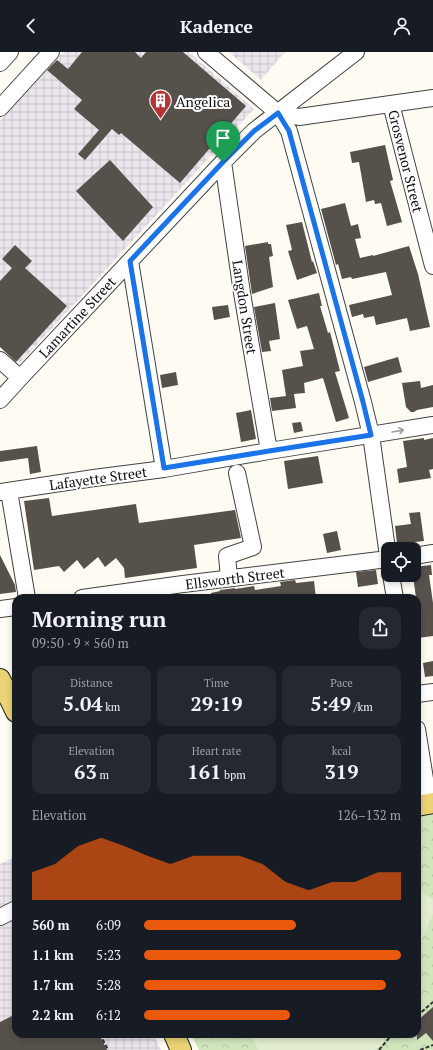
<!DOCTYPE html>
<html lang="en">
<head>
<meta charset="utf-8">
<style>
	body { margin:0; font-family:"PT Serif",serif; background:#242831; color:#f1f3f6; height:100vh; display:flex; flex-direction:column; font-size:15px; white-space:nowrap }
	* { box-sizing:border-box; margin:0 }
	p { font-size:13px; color:#9ea1a6 }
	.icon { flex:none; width:22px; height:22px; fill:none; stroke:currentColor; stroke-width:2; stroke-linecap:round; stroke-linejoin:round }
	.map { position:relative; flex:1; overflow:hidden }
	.side { position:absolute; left:12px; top:542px; width:409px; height:444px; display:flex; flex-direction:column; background:#171b24; border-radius:12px; box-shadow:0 2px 6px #0003 }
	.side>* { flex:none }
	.buttons { position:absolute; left:381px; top:490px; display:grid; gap:8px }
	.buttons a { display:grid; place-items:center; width:40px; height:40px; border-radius:8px; background:#171b24; box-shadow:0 2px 6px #0003; font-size:20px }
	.pin { position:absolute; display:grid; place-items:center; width:34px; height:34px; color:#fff; margin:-41px -17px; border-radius:50% 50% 50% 0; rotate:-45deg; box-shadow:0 0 4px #0007 }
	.pin .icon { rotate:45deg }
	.round { display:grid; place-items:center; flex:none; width:42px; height:42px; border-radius:12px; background:#242831 }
	.head { display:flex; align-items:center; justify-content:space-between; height:68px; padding:0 20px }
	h1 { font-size:22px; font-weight:800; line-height:30px }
	.stats { display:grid; grid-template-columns:repeat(3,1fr); gap:6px; height:68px; padding:4px 20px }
	.stats div { display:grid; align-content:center; border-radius:10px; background:#242831; text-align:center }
	.stats b { font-size:20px; font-weight:800 }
	.stats small { font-size:11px; font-weight:400 }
	.stats p { font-size:11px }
	.chart { height:112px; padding:8px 20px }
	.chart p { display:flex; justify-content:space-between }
	.chart svg { width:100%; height:72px; margin-top:4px; fill:#ea580c; opacity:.7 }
	ul { padding:0 20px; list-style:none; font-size:13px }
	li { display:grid; grid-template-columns:64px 48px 1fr; align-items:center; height:30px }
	li i { height:10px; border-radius:5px; background:#ea580c }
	header { display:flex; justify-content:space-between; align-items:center; height:52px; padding:0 20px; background:#171b24; font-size:18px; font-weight:800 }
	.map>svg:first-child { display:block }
	.industrial { fill:url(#industrial-grid) }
	.park { fill:url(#park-crowns) }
	.pitch { fill:#e2eecf }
	.building { fill:#57514c }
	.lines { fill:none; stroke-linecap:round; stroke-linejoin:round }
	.minor-casing { stroke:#424242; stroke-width:18 }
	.major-casing { stroke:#202020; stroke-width:22 }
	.path { stroke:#313131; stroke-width:2; stroke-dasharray:4 2; stroke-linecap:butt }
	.minor { stroke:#fff; stroke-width:16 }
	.major { stroke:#ebd275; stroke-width:20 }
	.oneway { stroke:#9f9f9f }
	.route-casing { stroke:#fff; stroke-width:8 }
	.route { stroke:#1a73e8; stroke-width:5 }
	.labels { text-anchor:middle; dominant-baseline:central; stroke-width:4; stroke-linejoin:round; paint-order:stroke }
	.poi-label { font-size:14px; fill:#0f0f0f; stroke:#fff; text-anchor:start }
	.street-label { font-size:14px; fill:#0f0f0f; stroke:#fff }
</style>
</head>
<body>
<header><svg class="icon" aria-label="back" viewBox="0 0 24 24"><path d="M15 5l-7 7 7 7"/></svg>Kadence<svg class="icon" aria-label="person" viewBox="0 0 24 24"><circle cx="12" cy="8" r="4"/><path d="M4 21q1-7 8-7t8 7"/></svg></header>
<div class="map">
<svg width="433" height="998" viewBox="0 0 433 998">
	<defs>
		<pattern id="industrial-grid" width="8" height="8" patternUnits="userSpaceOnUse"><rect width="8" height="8" fill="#ece5ed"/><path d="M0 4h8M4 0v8" fill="none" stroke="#c9c3ca"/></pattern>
		<pattern id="park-crowns" width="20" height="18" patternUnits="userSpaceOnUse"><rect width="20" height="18" fill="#d2e6be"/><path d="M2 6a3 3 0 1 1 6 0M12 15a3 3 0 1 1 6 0" fill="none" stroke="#b3c4a2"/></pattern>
	</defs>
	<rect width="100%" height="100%" fill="#fefcf2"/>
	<path class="industrial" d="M63,0h126l65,57 -234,254 -20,-17v-225z
		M229,0h56l-24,28z
		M16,804v178h137l8,16h-161v-186z"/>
	<path class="park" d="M433,762v236h-234l-8,-16h226v-217z"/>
	<path class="pitch" d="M417,838l16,9v15l-16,36z
		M249,982h132l4,9 -10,7h-116z"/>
	<path class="building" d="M82,0h53l6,6 5,-6h37l63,54 -66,77 -59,-50 -2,2 -7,-6 -27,31 -7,-6 21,-24 -25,-21 8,-9 -35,-30 10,-10 11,9z
		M385,93l8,35 -3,1 12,41 -15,4 -6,-23 -6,1 -1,-4 -8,2 -7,-40 -7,1 -2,-11z
		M110,108l43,47 -30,34 -47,-50z
		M345,151l6,23 7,-2 3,14 -6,1 5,19 13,-3v1l36,-10 9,28 12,53 -20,4 -3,-13 -31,7 -2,-9 -10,2 -1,-4 -11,3 -3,-12 43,-10 -6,-23 -34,7 -1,-2 -9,2 -4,-15 -2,1 -15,-56z
		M302,170l10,40 1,-1 4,12 -20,7 -9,-29 4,-1 -6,-25z
		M268,190v2h3l2,12 -4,1 4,30 -21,7 -7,-48z
		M15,193l17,16 -7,7 42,38 -51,56 -16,-15v-66l12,-13 -10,-9z
		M319,241l3,13h-2l8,27 2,-1 10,39 -5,1 14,46 -13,4 -13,-44 -19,5 1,10 -11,1 2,14 -24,3 -2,-13 16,-2 -4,-26 21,-4 -3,-15 14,-2 -7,-23 -10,3 -9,-29z
		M275,251l5,36 -11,2 2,10 -9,1 -8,-45z
		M228,253l2,12 -16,3 -2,-13z
		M398,305l4,15 -34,10 -4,-15z
		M176,320l2,13 -16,3 -2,-13z
		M420,329l1,7 12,-3v22l-16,3 -3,2h-3l-5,-5 -4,-24z
		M251,358l5,29 -15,3 -5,-29z
		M301,370l2,9 -9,2 -2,-10z
		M424,386v2l9,-2v31l-4,1 2,8 -32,5 -2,-14 10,-2 -4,-26z
		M37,394l4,26 -11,2 -2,-16 -28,4v-11z
		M318,404l5,27 -35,6 -4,-28z
		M49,446l3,18 84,-12 3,19 96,-13 6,28 -47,7 3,23 -72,10 -1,-10 -8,-10 -11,9 -7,-10 -14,12 -7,-9 -13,12 -5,-6 -25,4 -10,-69z
		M420,460l4,29 -27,3 -2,-18 16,-2 -2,-11z
		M337,479l4,19 -14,3 -4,-19z
		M0,503l15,30 1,7 -16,2z
		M431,513l1,10h-3l4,28v33l-15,2 -1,-10h3l-3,-23v-7h-1l-3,-23h1v-8z
		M376,518l2,14 -20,3 -2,-15z
		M295,528l1,3 18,-2 2,17h-105v-5l9,-2v-1l15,-2v1l19,-3 1,4 26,-4 -1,-4z
		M433,609v15l-8,1 -2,-14z
		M433,955v34l-7,-8 -9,7v-19z
		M16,962v20h83l8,16h-107v-28z"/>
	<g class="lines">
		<defs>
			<path id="minor" d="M206,0l72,61 11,18 74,271 8,33 17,121
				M0,11l10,-11
				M391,52l42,162
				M0,56l51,-56
				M278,61l21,4 134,-19
				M223,110l19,131 27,158
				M130,209l34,208
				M0,308l20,18
				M0,348l20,-22 203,-216 31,-31 102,-79
				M9,439l18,107
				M0,440l94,-14 70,-9 105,-18 164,-26
				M414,504l19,-3
				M391,523l4,23
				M229,526l-2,-22 26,-9 -16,-74
				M82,546l101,-14 205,-25
				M0,557l16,-2
				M417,642l16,-2
				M417,677l12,75
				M0,865l16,-8"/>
			<path id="major" d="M0,627l16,33
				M417,754l16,-3
				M174,982l7,16"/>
		</defs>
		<use href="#minor" class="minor-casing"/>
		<use href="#major" class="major-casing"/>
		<path class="path" d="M417,964l16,-14
			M100,982l8,16
			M379,998l10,-12 5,-4
			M420,998l13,-5"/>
		<use href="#minor" class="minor"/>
		<use href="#major" class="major"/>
	</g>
	<defs><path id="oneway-shaft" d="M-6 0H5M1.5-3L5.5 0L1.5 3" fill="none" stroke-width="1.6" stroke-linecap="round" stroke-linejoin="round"/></defs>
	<use class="oneway" href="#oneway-shaft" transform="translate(398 379) rotate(-10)"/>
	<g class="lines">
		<defs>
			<path id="route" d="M278,61l11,18 74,271 8,33 -102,16 -105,17 -34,-207 93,-99 31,-31z"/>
		</defs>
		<use href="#route" class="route-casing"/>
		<use href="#route" class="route"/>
	</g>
	<defs>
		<symbol id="building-pin" viewBox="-11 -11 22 30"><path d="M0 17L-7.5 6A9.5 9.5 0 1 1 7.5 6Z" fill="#b23436" stroke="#fff"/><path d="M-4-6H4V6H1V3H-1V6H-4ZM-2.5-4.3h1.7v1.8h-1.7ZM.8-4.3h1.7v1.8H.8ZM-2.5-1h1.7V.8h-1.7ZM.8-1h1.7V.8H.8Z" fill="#fff"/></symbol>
	</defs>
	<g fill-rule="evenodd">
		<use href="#building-pin" x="148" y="36" width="25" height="34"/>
	</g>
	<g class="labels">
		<g class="poi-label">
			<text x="176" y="49">Angelica</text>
		</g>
		<g class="street-label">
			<text transform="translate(406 109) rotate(76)">Grosvenor Street</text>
			<text transform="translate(245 255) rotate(81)">Langdon Street</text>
			<text transform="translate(77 265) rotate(-47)">Lamartine Street</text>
			<text transform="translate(98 426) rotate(-8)">Lafayette Street</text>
			<text transform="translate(235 526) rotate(-7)">Ellsworth Street</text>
		</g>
	</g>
</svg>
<div class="buttons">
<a><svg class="icon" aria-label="locate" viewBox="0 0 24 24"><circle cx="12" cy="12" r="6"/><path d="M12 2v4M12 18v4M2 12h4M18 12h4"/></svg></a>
</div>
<div class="pin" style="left:223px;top:110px;background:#1e9e55"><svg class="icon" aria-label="arrive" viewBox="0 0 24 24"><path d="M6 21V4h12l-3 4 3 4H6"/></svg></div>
<section class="side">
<div class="head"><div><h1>Morning run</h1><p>09:50 · 9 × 560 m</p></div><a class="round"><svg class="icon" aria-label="share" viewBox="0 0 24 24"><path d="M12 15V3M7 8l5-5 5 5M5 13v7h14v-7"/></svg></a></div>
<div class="stats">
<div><p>Distance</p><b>5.04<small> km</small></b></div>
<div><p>Time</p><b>29:19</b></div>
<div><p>Pace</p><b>5:49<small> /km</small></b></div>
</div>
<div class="stats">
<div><p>Elevation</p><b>63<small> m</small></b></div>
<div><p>Heart rate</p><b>161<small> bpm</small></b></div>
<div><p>kcal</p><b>319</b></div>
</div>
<div class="chart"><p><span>Elevation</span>126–132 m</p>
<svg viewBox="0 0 160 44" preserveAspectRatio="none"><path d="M0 44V27L10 22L20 11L30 6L40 11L50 17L60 22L70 17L80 17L90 17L100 22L110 33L120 38L130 33L140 33L150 27L160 27V44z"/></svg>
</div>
<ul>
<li><b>560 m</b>6:09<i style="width:59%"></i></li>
<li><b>1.1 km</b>5:23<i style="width:100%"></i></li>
<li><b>1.7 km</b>5:28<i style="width:94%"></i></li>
<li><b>2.2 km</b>6:12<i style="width:57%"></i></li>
</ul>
</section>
</div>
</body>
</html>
